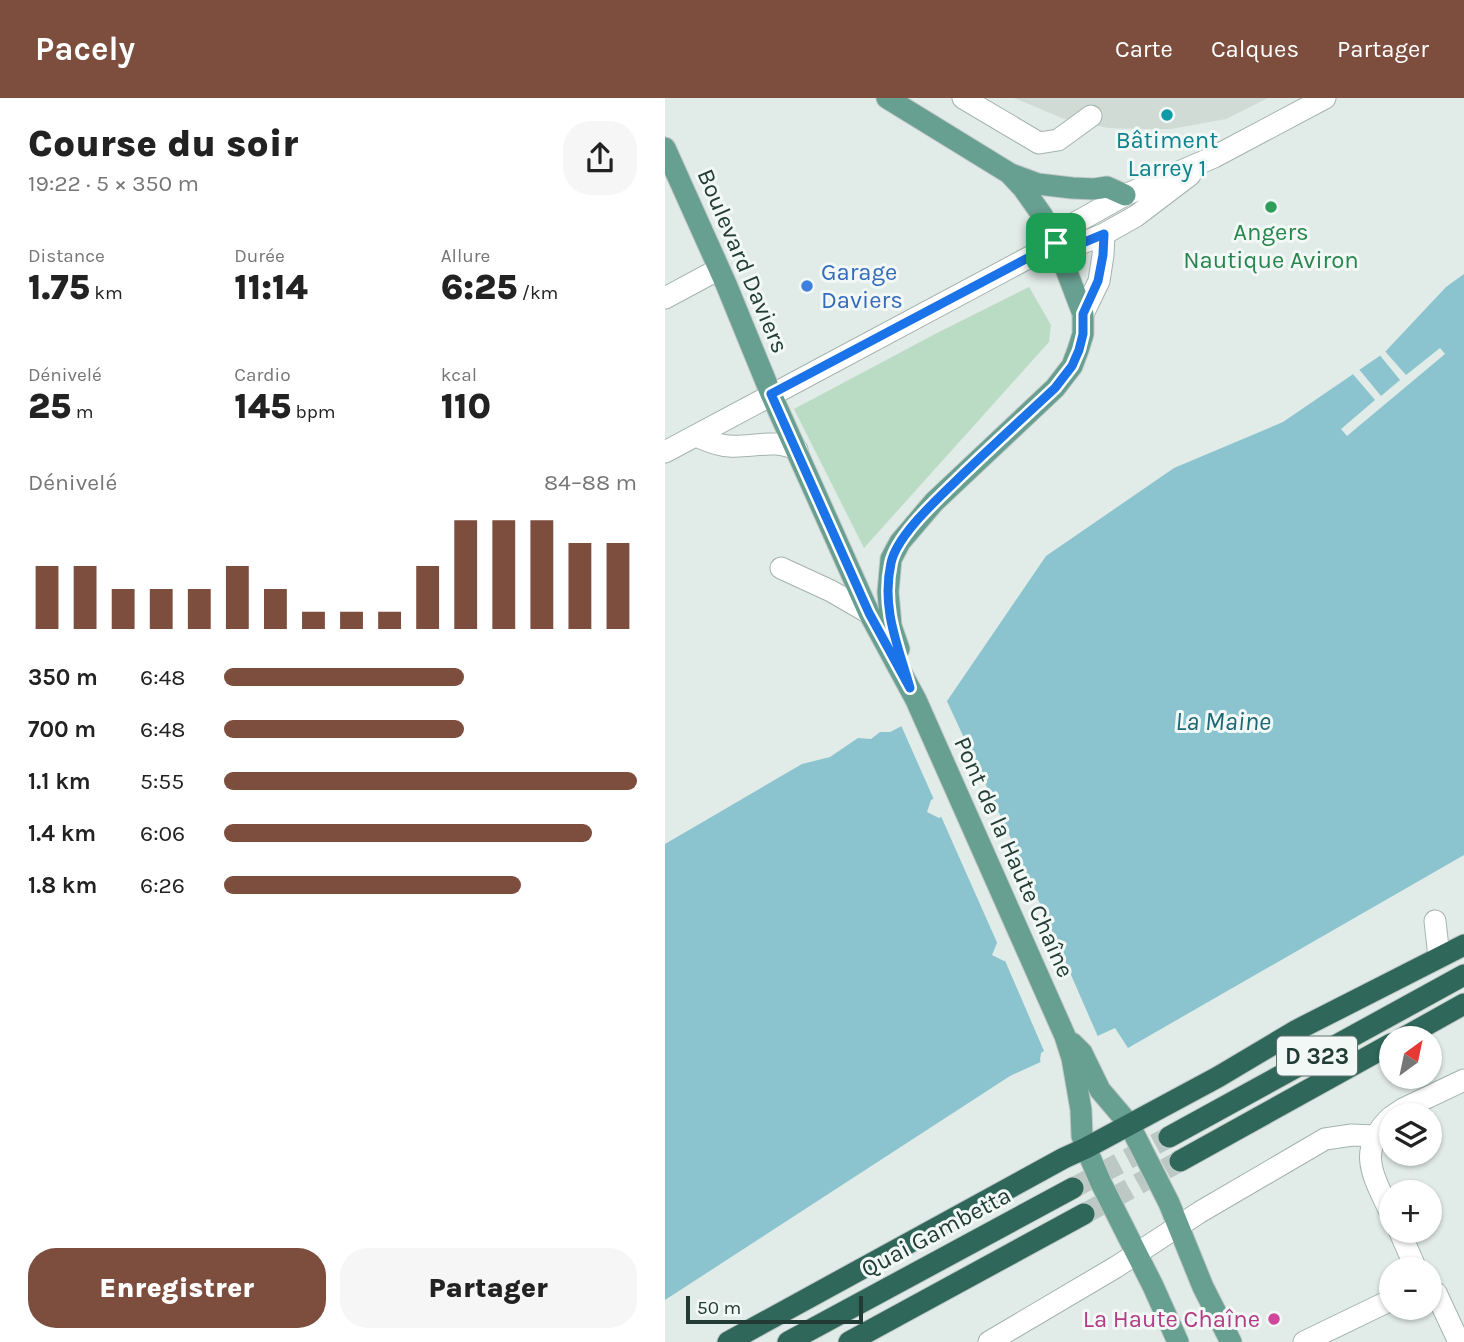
<!DOCTYPE html>
<html lang="fr">
<head>
<meta charset="utf-8">
<style>
	body { margin:0; font-family:Karla,sans-serif; background:#f6f6f6; color:#222; height:100vh; display:flex; flex-direction:column; font-size:26px; white-space:nowrap }
	* { box-sizing:border-box; margin:0 }
	p { font-size:23px; color:#767676 }
	.icon { flex:none; width:38px; height:38px; fill:none; stroke:currentColor; stroke-width:2; stroke-linecap:round; stroke-linejoin:round }
	.map { position:relative; flex:1; overflow:hidden }
	.drawer { display:flex; flex-direction:column; background:#fff; width:665px }
	.drawer>* { flex:none }
	.needle { width:46px; rotate:33deg }
	.controls { position:absolute; left:714px; top:928px; display:grid; gap:14px }
	.controls a { display:grid; place-items:center; width:63px; height:63px; border-radius:50%; background:#fff; box-shadow:0 2px 5px #0004; font-size:35px }
	.scale { position:absolute; left:21px; bottom:18px; width:177px; box-sizing:border-box; padding-left:7px; border:4px solid #223c35; border-top:0; font-size:19px; line-height:24px; white-space:nowrap; color:#223c35; -webkit-text-stroke:5px #f2f8f5; paint-order:stroke }
	.pin { position:absolute; display:grid; place-items:center; width:60px; height:60px; color:#fff; margin:-30px; border-radius:14px; box-shadow:0 4px 10px #0006 }
	.round { display:grid; place-items:center; flex:none; width:74px; height:74px; border-radius:28px; background:#f6f6f6 }
	.summary { display:flex; align-items:center; justify-content:space-between; height:119px; padding:0 28px }
	h1 { font-size:38px; font-weight:800; line-height:52px }
	.stats { display:grid; grid-template-columns:repeat(3,1fr); gap:10px; height:119px; padding:7px 28px }
	.stats div { display:grid; align-content:center }
	.stats b { font-size:35px; font-weight:800 }
	.stats small { font-size:19px; font-weight:400 }
	.stats p { font-size:19px }
	.chart { height:196px; padding:14px 28px }
	.chart p { display:flex; justify-content:space-between }
	.chart svg { width:100%; height:126px; margin-top:7px; stroke:#7d4d3d; stroke-width:6 }
	.action { display:flex; gap:14px; margin-top:auto; padding:14px 28px }
	.action a { flex:1; height:80px; border-radius:28px; background:#7d4d3d; color:#fff; font-size:28px; font-weight:800; line-height:80px; text-align:center }
	.action a+a { background:#f6f6f6; color:#222 }
	ul { padding:0 28px; list-style:none; font-size:23px }
	li { display:grid; grid-template-columns:112px 84px 1fr; align-items:center; height:52px }
	li i { height:18px; border-radius:9px; background:#7d4d3d }
	header { display:flex; align-items:center; gap:42px; box-sizing:border-box; height:98px; padding:0 35px; background:#7d4d3d; color:#fff }
	header strong { font-size:33px }
	nav { display:flex; gap:38px; margin-inline-start:auto; font-size:24px }
	main { display:flex; flex:1; min-height:0 }
	.map>svg:first-child { display:block }
	.built { fill:#d0dbd6 }
	.green { fill:#bbdcc4 }
	.water { fill:#8bc4cf; fill-rule:evenodd }
	.pier { fill:#e1ebe7 }
	.lines { fill:none; stroke-linecap:round; stroke-linejoin:round }
	.highway-tunnel { stroke:#bbc8c3; stroke-width:21; stroke-dasharray:21 10; stroke-linecap:butt }
	.minor-casing { stroke:#a4b3ae; stroke-width:23 }
	.major-casing { stroke:#c1c8c6; stroke-width:23 }
	.highway-casing { stroke:#c1c8c6; stroke-width:23 }
	.minor { stroke:#fff; stroke-width:21 }
	.major { stroke:#679f91; stroke-width:21 }
	.highway { stroke:#2f675b; stroke-width:21 }
	.route-casing { stroke:#fff; stroke-width:14 }
	.route { stroke:#1a73e8; stroke-width:9 }
	.culture-dot { fill:#0f9aa8; stroke:#f2f8f5; stroke-width:2.5 }
	.leisure-dot { fill:#2e9e5b; stroke:#f2f8f5; stroke-width:2.5 }
	.shop-dot { fill:#3f7fe0; stroke:#f2f8f5; stroke-width:2.5 }
	.hotel-dot { fill:#d1479c; stroke:#f2f8f5; stroke-width:2.5 }
	.labels { text-anchor:middle; dominant-baseline:central; stroke-width:6; stroke-linejoin:round; paint-order:stroke }
	.shield { fill:#f2f8f5; stroke:#60746f; stroke-width:2 }
	.shield-label { font-size:23px; font-weight:bold; fill:#223c35 }
	.culture-label { font-size:24px; fill:#0d838f; stroke:#f2f8f5 }
	.leisure-label { font-size:24px; fill:#27864d; stroke:#f2f8f5 }
	.street-label { font-size:24px; fill:#223c35; stroke:#f2f8f5 }
	.shop-label { font-size:24px; fill:#366cbe; stroke:#f2f8f5; text-anchor:start }
	.hotel-label { font-size:24px; fill:#b23c85; stroke:#f2f8f5; text-anchor:end }
	.water-label { font-size:26px; font-style:italic; fill:#1e6775; stroke:#f2f8f5 }
</style>
</head>
<body>
<header>
<strong>Pacely</strong>
<nav><a>Carte</a><a>Calques</a><a>Partager</a></nav>
</header>
<main>
<section class="drawer">
<div class="summary"><div><h1>Course du soir</h1><p>19:22 · 5 × 350 m</p></div><a class="round"><svg class="icon" aria-label="share" viewBox="0 0 24 24"><path d="M12 15V3M7 8l5-5 5 5M5 13v7h14v-7"/></svg></a></div>
<div class="stats">
<div><p>Distance</p><b>1.75<small> km</small></b></div>
<div><p>Durée</p><b>11:14</b></div>
<div><p>Allure</p><b>6:25<small> /km</small></b></div>
</div>
<div class="stats">
<div><p>Dénivelé</p><b>25<small> m</small></b></div>
<div><p>Cardio</p><b>145<small> bpm</small></b></div>
<div><p>kcal</p><b>110</b></div>
</div>
<div class="chart"><p><span>Dénivelé</span>84–88 m</p>
<svg viewBox="0 0 160 44" preserveAspectRatio="none"><path d="M5 44V22M15 44V22M25 44V30M35 44V30M45 44V30M55 44V22M65 44V30M75 44V38M85 44V38M95 44V38M105 44V22M115 44V6M125 44V6M135 44V6M145 44V14M155 44V14"/></svg>
</div>
<ul>
<li><b>350 m</b>6:48<i style="width:58%"></i></li>
<li><b>700 m</b>6:48<i style="width:58%"></i></li>
<li><b>1.1 km</b>5:55<i style="width:100%"></i></li>
<li><b>1.4 km</b>6:06<i style="width:89%"></i></li>
<li><b>1.8 km</b>6:26<i style="width:72%"></i></li>
</ul>
<div class="action"><a>Enregistrer</a><a>Partager</a></div>
</section>
<div class="map">
<svg width="799" height="1244" viewBox="0 0 799 1244">
	<rect width="100%" height="100%" fill="#e1ebe7"/>
	<path class="built" d="M349,0h254l-42,21 -55,10h-29l-34,-1 -25,-5 -21,-5z"/>
	<path class="green" d="M364,189l22,38 -2,17 -185,206 -70,-139 143,-76z"/>
	<path class="water" d="M799,176v581l-336,193 -13,-20 -105,48 -345,224v-456l137,-80 28,-7 28,-19 13,1 9,-7h10l55,-28 101,-148 128,-88 109,-46 101,-69 62,-66zM306,684l13,5 -5,13 -40,18 -12,-6 4,-12zM372,828l12,5 -5,13 -40,17 -12,-6 5,-12z"/>
	<path class="pier" d="M775,250l5,6 -98,82 -6,-7 34,-29 -23,-27 6,-5 23,28 19,-16 -22,-27 5,-4 23,26z
		M280,599l75,161 79,181 -57,26 -2,-5 1,-7 3,-2 -41,-95 39,-15 3,-8 -8,-3 -38,17 -59,-133 37,-17 3,-8 -8,-3 -37,16 -35,-79 42,-22z"/>
	<g class="lines">
		<path class="highway-tunnel" d="M408,1090l96,-51
			M419,1116l96,-53"/>
		<defs>
			<path id="minor" d="M298,0l76,45 19,-3 33,-24
				M391,145l24,1 24,-10 32,-18 54,-41
				M0,200l54,-29
				M418,216l16,-33 4,-26 1,-21
				M31,338c10,4 22,10 33,10 22,2 47,-8 68,4
				M0,354l391,-209 12,-16 57,-32 89,-38 111,-59
				M116,470l50,23 38,22
				M770,823l4,36
				M729,1017l9,-6 61,-29
				M726,1019c-36,34 -17,60 0,97
				M734,1132l17,39
				M765,1192l6,3 23,49
				M324,1244l127,-75 84,-55 125,-73 27,-4 23,1
				M639,1244l87,-42"/>
			<path id="major" d="M222,0l122,75 14,15 19,27 14,28 27,71v20l-5,16 -6,16 -17,22 -121,114 -34,40 -9,17 -3,33 3,34 8,23
				M0,50l61,136 45,110 98,219 47,87 149,336 7,22 9,52 1,26 4,12 15,35 52,103 25,56
				M346,76l27,10 34,4 22,1 13,-2 18,8
				M407,945l10,10 18,37 29,34 40,79 34,84 28,55"/>
			<path id="highway" d="M738,940l61,-34
				M504,1039l295,-162
				M515,1063l211,-117
				M63,1244l336,-184 22,-10 132,-71 79,-47 167,-85
				M123,1244l285,-154
				M184,1244l235,-128"/>
		</defs>
		<use href="#minor" class="minor-casing"/>
		<use href="#major" class="major-casing"/>
		<use href="#highway" class="highway-casing"/>
		<use href="#minor" class="minor"/>
		<use href="#major" class="major"/>
		<use href="#highway" class="highway"/>
	</g>
	<g class="lines">
		<defs>
			<path id="route" d="M439,136l-1,21 -5,26 -15,33v20l-4,16 -7,16 -17,22c-31,29 -63,58 -94,88 -20,20 -64,58 -70,87 -10,46 7,82 19,125l-41,-75 -98,-219 285,-151 24,1z"/>
		</defs>
		<use href="#route" class="route-casing"/>
		<use href="#route" class="route"/>
	</g>
	<circle class="culture-dot" cx="502" cy="17" r="7"/>
	<circle class="leisure-dot" cx="606" cy="109" r="7"/>
	<circle class="shop-dot" cx="142" cy="188" r="7"/>
	<circle class="hotel-dot" cx="609" cy="1221" r="7"/>
	<g class="labels">
		<rect class="shield" x="612" y="938.5" width="80" height="39" rx="5"/>
		<g class="shield-label">
			<text x="652" y="958">D 323</text>
		</g>
		<g class="culture-label">
			<text x="502" y="42">Bâtiment<tspan x="502" dy="28">Larrey 1</tspan></text>
		</g>
		<g class="leisure-label">
			<text x="606" y="134">Angers<tspan x="606" dy="28">Nautique Aviron</tspan></text>
		</g>
		<g class="street-label">
			<text transform="translate(78 163) rotate(67)">Boulevard Daviers</text>
			<text transform="translate(349 759) rotate(66)">Pont de la Haute Chaîne</text>
			<text transform="translate(271 1134) rotate(-28)">Quai Gambetta</text>
		</g>
		<g class="shop-label">
			<text x="156" y="174">Garage<tspan x="156" dy="28">Daviers</tspan></text>
		</g>
		<g class="hotel-label">
			<text x="595" y="1221">La Haute Chaîne</text>
		</g>
		<g class="water-label">
			<text x="558" y="623">La Maine</text>
		</g>
	</g>
</svg>
<div class="controls">
<a><svg class="needle" viewBox="-14 -14 28 28"><path d="M0-13l5 13h-10z" fill="#e53935"/><path d="M0 13l5-13h-10z" fill="#767676"/></svg></a>
<a><svg class="icon" aria-label="layers" viewBox="0 0 24 24"><path d="M12 4l9 5-9 5-9-5zM3 14l9 5 9-5"/></svg></a>
<a>+</a>
<a>−</a>
</div>
<div class="scale">50 m</div>
<div class="pin" style="left:391px;top:145px;background:#1e9e55"><svg class="icon" aria-label="arrive" viewBox="0 0 24 24"><path d="M6 21V4h12l-3 4 3 4H6"/></svg></div>
</div>
</main>
</body>
</html>
